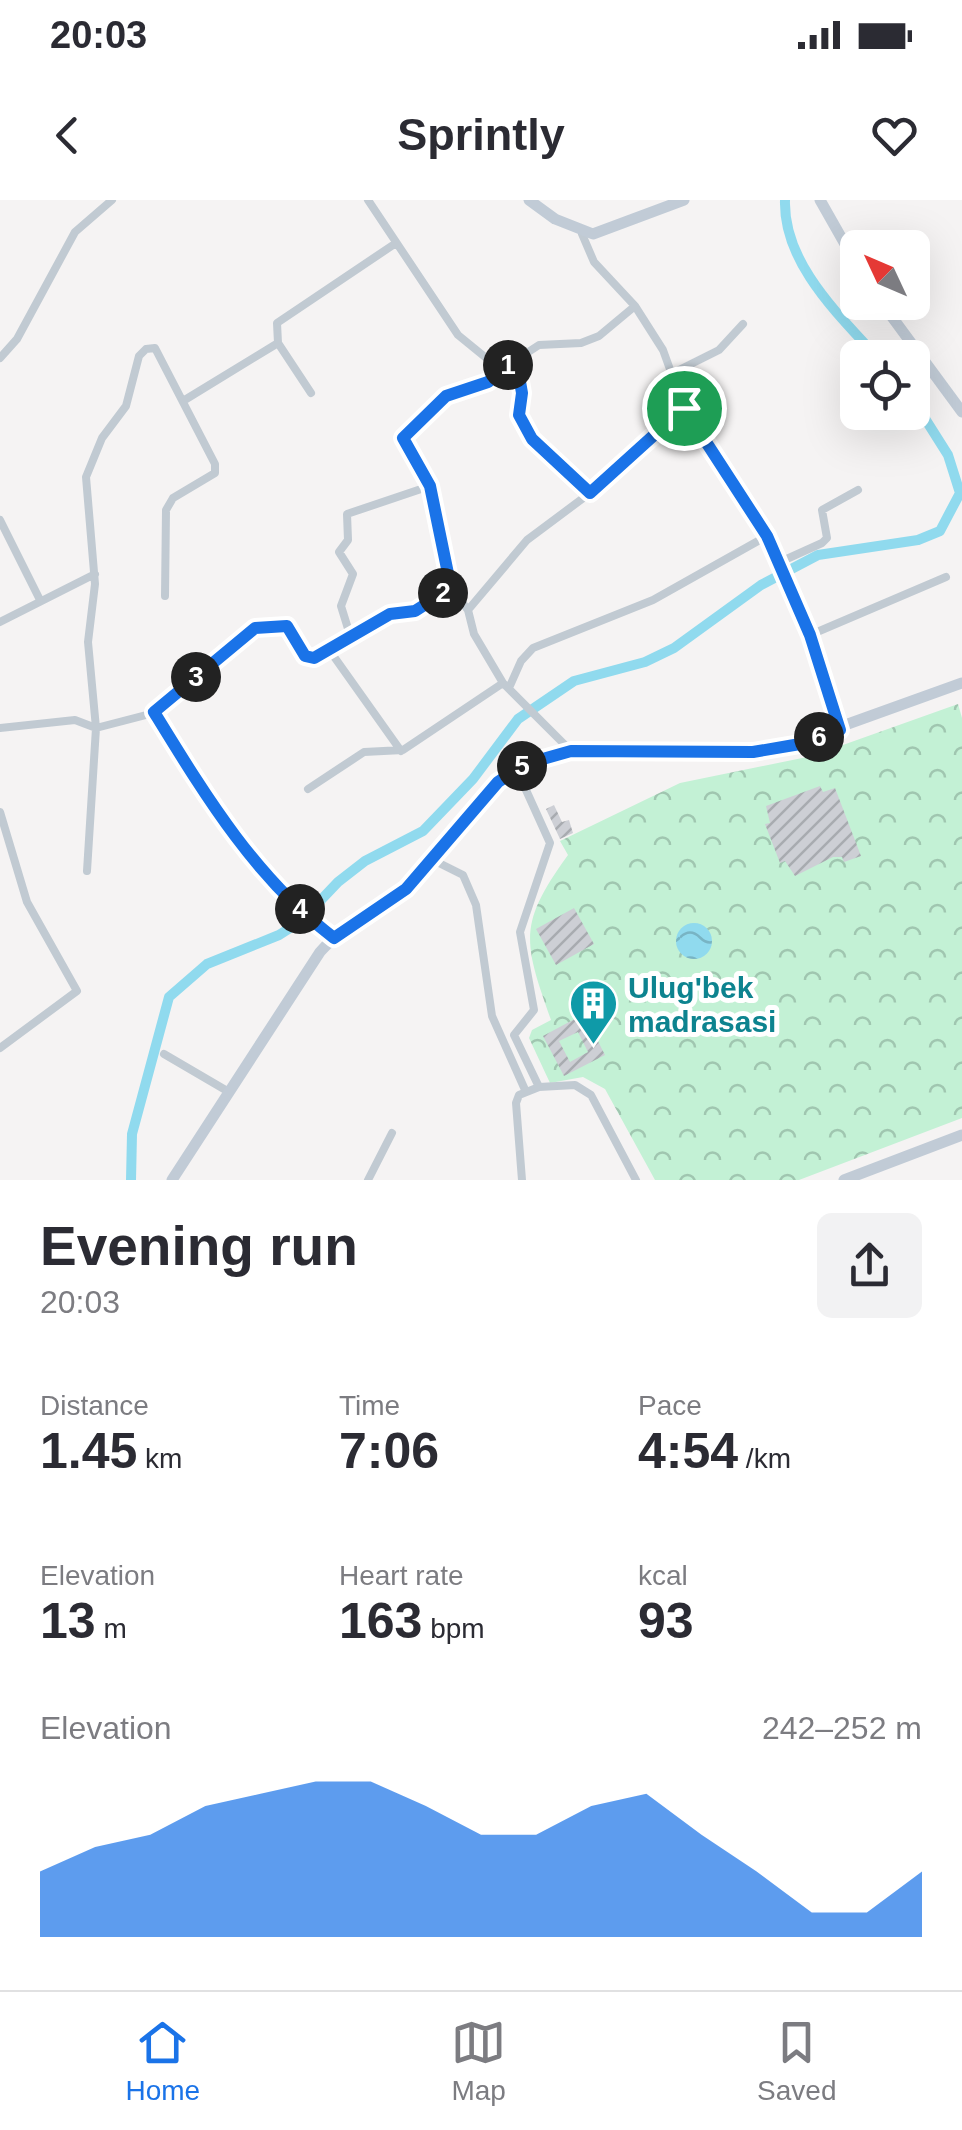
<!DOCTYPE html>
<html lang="en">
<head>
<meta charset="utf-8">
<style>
	body { margin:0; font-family:Helvetica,sans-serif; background:#f2f2f3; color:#2b2b33; height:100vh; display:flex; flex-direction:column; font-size:38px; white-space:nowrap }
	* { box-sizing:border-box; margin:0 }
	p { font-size:32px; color:#7c7c81 }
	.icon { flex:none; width:55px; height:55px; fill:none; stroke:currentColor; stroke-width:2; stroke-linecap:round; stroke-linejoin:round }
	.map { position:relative; height:980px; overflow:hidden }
	.panel { display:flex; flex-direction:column; background:#fff; flex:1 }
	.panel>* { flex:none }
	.needle { width:65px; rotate:314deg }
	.fabs { position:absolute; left:840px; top:30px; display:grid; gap:20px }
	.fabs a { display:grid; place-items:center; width:90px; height:90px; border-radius:15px; background:#fff; box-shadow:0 10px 40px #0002; font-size:50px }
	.pin { position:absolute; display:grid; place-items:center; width:85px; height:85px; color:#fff; margin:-42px; border:5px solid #fff; border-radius:50%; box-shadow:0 2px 10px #0007 }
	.km { position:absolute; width:50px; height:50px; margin:-25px; border-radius:50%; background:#222; color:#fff; font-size:28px; line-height:50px; text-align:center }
	.round { display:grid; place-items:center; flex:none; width:105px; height:105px; border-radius:15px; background:#f2f2f3 }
	.overview { display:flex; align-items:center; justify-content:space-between; height:170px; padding:0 40px }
	h1 { font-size:55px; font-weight:700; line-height:75px }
	.stats { display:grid; grid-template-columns:repeat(3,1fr); gap:15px; height:170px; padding:10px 40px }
	.stats div { display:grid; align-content:center }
	.stats b { font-size:50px; font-weight:700 }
	.stats small { font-size:28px; font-weight:400 }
	.stats p { font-size:28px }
	.chart { height:280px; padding:20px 40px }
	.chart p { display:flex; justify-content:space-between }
	.chart svg { width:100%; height:180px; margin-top:10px; fill:#1a73e8; opacity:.7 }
	.status { display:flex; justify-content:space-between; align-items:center; height:70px; padding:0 50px; background:#fff; direction:ltr }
	.status svg { height:28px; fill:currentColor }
	header { display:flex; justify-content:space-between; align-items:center; height:130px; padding:0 40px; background:#fff; font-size:45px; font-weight:700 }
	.tab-bar { display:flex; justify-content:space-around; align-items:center; height:140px; border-top:2px solid #e1e1e2; background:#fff; font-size:28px; color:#7c7c81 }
	.tab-bar a { display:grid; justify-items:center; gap:5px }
	.tab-bar .selected { color:#1a73e8 }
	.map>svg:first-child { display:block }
	.park { fill:url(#park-crowns) }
	.water { fill:url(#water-waves) }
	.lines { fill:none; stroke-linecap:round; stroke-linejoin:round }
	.canal { stroke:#90daee; stroke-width:10 }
	.building { fill:url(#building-hatch); fill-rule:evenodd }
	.minor { stroke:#c1cad2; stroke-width:8 }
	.secondary { stroke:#c1cbd6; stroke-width:11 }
	.route-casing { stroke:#fff; stroke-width:20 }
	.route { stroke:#1a73e8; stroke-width:12 }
	.labels { text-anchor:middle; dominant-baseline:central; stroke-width:10; stroke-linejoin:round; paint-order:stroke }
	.culture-label { font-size:30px; font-weight:bold; fill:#0d838f; stroke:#fff; text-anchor:start }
</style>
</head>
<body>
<div class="status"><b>20:03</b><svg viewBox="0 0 49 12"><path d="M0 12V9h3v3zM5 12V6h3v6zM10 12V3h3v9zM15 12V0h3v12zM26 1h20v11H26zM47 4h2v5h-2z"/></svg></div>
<header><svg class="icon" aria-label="back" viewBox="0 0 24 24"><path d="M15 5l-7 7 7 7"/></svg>Sprintly<svg class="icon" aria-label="heart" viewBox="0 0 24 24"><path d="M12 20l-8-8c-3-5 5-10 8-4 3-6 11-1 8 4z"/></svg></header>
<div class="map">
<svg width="962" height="980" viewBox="0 0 962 980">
	<defs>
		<pattern id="park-crowns" width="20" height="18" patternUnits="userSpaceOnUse" patternTransform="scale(2.5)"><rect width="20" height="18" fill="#c3f1d5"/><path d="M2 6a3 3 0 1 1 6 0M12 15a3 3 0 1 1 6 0" fill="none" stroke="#a0c6b0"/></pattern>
		<pattern id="water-waves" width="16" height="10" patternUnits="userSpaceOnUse" patternTransform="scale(2.5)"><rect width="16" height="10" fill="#90daee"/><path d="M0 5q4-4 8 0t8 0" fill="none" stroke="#78b4c4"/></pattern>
		<pattern id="building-hatch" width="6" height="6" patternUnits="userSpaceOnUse" patternTransform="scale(2.5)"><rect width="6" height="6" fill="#cdcfd5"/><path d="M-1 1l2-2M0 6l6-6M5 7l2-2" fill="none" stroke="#a8abb0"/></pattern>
	</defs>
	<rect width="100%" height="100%" fill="#f5f3f3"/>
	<path class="park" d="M958,504l4,14v400l-163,62h-144l-50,-91 -22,-12 -33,6 -21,-45 3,-8 19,-10c-28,-79 -33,-96 17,-165l-8,-14 120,-58 132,-27z"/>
	<path class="water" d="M676 741a18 18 0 1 1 36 0a18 18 0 1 1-36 0Z"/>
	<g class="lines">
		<path class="canal" d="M785,0c-2,63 54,115 93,158
			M131,980l1,-46 37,-137 38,-33 72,-29 22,-14 37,-39 27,-21 58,-30 50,-52 45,-60 56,-38 71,-19 29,-14 87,-63 57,-30 100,-15 22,-9 20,-38 -12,-38 -36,-57"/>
	</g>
	<path class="building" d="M820,586l3,6 12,-4 26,68 -17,6 -2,-5h-9l-38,19 -10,-15 -5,2 -15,-39 5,-1 -4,-17z
		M554,605l8,17 7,-2 4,13 -13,6 -14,-30z
		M574,708l20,36 -38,21 -20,-36z
		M584,814l21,41 -41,21 -21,-40zM578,832l10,20 -18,10 -11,-21z"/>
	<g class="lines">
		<path class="minor" d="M368,0l90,135 38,31h11l32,-21 42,-2 18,-7 36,-30
			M582,34l12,28 41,44 28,44 21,58 83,128 43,99 30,94
			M278,143l33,50
			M0,158l17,-19 58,-107 37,-32
			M516,159l6,34 -3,22 12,24 59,54
			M671,174l48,-24 24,-26
			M183,201l95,-58 -1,-20 119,-80
			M0,320l40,80
			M780,362l42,-19 5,-5 -5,-28 36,-20
			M165,396l1,-86 7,-12 42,-25v-9l-60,-116 -9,1 -7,7 -13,50 -24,32 -16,39 9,107 -7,58 8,86 54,-14 105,-86 32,-2 18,30 9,2 76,-44 25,-3 36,-23
			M468,410l59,-70 63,-47 94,-85
			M0,422l95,-48
			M350,435l-9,-29 12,-32 -14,-22 9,-12 -1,-26 83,-28
			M810,435l136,-58
			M330,451l71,100
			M503,483l-29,-49 -6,-24 -17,-22 -21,-102 -27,-48 43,-42 42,-13 16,-16
			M509,488l12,-27 12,-13 120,-48 114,-64
			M153,513c52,82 102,165 181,224
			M0,528l75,-8 21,8 -9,143
			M516,568l34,75 -30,89 14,78 -20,25 25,52 36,-2 16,10 45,85
			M308,589l56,-37 39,-2 100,-67 68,68
			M0,612l27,90 50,89 -77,57
			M435,661l28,14 13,30 16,111 34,76
			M164,854l65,38
			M368,980l24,-47
			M522,980l-6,-77 3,-8 20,-8"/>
		<path class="secondary" d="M529,0l26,19 38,15 91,-34
			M820,0l38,67
			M881,102l81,110
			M172,980l148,-228c28,-32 68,-45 98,-73 33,-31 53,-76 89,-104 54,-43 205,-17 277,-28l178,-64
			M844,980l118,-45"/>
	</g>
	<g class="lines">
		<defs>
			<path id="route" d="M516,159l6,34 -3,22 13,24 58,54 94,-85 83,128 43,99 30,95 -40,14 -47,8 -182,-1 -46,13 -27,18 -92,107 -72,49c-79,-60 -129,-143 -180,-226l101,-84 32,-2 18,30 9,2 76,-44 25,-3 36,-23 -21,-102 -27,-48 43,-42 42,-14z"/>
		</defs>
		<use href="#route" class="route-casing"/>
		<use href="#route" class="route"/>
	</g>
	<defs>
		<symbol id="building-pin" viewBox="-11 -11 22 30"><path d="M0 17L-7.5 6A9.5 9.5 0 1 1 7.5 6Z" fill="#0f9aa8" stroke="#fff"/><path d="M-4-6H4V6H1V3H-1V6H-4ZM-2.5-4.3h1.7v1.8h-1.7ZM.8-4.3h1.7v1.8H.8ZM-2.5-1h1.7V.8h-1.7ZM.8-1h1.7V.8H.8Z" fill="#fff"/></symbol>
	</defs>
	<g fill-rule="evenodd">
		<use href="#building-pin" x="566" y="776" width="55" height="75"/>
	</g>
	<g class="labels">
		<g class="culture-label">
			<text x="628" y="787">Ulug'bek<tspan x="628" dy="34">madrasasi</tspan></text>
		</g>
	</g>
</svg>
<div class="fabs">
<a><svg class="needle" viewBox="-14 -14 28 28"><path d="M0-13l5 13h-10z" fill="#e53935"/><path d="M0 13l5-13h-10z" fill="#7c7c81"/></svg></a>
<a><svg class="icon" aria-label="locate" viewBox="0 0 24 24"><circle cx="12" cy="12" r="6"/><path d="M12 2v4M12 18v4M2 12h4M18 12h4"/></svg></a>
</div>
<div class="pin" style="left:684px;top:208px;background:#1e9e55"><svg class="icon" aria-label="arrive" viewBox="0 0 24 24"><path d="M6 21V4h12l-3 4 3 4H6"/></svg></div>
<b class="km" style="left:508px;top:165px">1</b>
<b class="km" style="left:443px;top:393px">2</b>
<b class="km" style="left:196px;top:477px">3</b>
<b class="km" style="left:300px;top:709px">4</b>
<b class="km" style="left:522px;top:566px">5</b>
<b class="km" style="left:819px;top:537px">6</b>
</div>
<section class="panel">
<div class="overview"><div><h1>Evening run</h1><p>20:03</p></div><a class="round"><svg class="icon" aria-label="share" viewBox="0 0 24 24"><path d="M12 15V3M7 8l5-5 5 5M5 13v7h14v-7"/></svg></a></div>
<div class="stats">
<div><p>Distance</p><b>1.45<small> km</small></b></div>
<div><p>Time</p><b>7:06</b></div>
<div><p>Pace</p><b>4:54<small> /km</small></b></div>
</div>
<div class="stats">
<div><p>Elevation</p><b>13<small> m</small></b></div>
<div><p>Heart rate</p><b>163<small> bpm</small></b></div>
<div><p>kcal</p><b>93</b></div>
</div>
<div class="chart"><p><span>Elevation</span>242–252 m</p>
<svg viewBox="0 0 160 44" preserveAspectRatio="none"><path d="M0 44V28L10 22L20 19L30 12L40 9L50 6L60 6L70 12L80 19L90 19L100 12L110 9L120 19L130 28L140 38L150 38L160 28V44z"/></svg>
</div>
</section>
<nav class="tab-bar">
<a class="selected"><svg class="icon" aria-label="home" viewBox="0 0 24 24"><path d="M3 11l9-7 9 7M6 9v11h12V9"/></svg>Home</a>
<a><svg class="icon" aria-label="map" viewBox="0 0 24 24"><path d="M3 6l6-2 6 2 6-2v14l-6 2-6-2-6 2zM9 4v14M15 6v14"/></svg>Map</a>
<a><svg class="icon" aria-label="saved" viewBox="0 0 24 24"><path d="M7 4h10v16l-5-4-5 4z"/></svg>Saved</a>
</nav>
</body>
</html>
